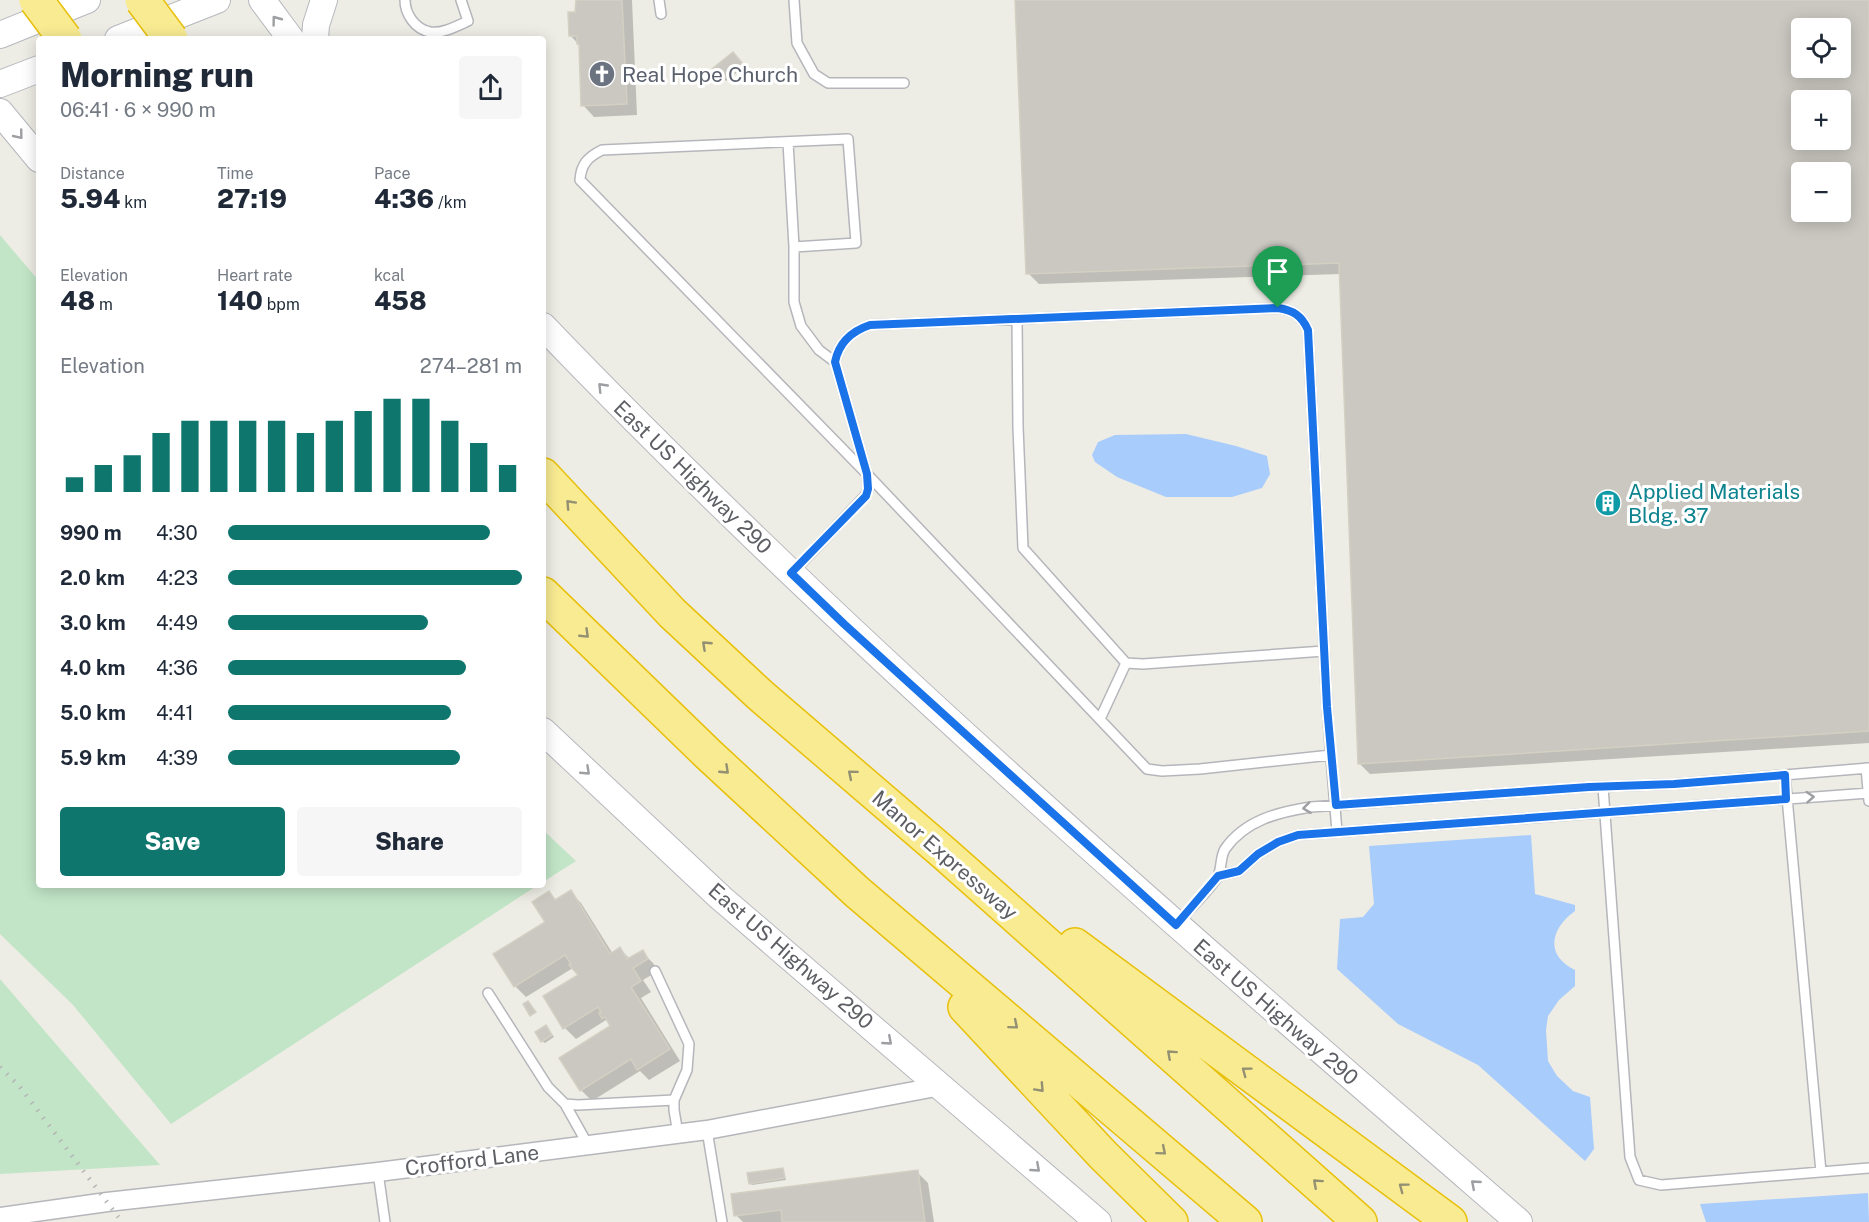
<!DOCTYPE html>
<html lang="en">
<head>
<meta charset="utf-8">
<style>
	body { margin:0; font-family:"Public Sans",sans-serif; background:#f6f6f7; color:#1f2937; height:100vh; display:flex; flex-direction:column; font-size:22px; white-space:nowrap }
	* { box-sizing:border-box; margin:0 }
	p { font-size:20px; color:#747a83 }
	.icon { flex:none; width:33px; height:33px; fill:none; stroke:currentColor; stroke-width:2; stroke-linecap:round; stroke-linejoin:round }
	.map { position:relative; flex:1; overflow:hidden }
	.details { position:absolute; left:36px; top:36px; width:510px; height:852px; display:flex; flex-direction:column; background:#fff; border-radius:6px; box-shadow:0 3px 15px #0003 }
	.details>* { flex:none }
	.buttons { position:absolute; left:1791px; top:18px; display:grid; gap:12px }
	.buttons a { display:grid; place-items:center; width:60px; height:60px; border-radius:6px; background:#fff; box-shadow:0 3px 15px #0003; font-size:30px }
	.pin { position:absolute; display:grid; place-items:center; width:51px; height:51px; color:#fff; margin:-62px -26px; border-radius:50% 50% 50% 0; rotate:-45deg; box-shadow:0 0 6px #0007 }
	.pin .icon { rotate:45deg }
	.round { display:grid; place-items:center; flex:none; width:63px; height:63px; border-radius:6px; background:#f6f6f7 }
	.head { display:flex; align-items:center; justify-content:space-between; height:102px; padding:0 24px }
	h1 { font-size:33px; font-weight:800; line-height:45px }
	.metrics { display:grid; grid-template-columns:repeat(3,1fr); gap:9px; height:102px; padding:6px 24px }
	.metrics div { display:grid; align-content:center }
	.metrics b { font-size:26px; font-weight:800 }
	.metrics small { font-size:16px; font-weight:400 }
	.metrics p { font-size:16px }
	.chart { height:168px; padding:12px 24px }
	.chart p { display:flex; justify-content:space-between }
	.chart svg { width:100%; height:108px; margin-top:6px; stroke:#0f766e; stroke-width:6 }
	.primary-button { display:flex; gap:12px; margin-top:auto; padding:12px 24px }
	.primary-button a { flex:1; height:69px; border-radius:6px; background:#0f766e; color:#fff; font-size:24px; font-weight:800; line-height:69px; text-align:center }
	.primary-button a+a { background:#f6f6f7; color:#1f2937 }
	ul { padding:0 24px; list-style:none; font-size:20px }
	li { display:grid; grid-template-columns:96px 72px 1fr; align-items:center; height:45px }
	li i { height:15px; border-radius:8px; background:#0f766e }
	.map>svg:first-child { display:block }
	.green { fill:#c2e5c7 }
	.water { fill:#a8ccfb }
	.shadow { fill:#0003; fill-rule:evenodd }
	.building { fill:#cac8c1; stroke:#d3d0c3; stroke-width:1.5; fill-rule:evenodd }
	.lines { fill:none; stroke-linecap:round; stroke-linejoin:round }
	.lane-casing { stroke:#b5b6bb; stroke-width:12 }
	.street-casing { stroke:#b5b6bb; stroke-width:21 }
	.secondary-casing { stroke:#b6b8be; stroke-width:28 }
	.highway-casing { stroke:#e8c00b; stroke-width:36 }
	.lane { stroke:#fff; stroke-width:9 }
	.street { stroke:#fff; stroke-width:18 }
	.secondary { stroke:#fff; stroke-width:26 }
	.highway { stroke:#f8eb92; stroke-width:33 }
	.rail { stroke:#b5b6b6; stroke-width:4.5; stroke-dasharray:1.5 8; stroke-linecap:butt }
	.highway-bridge-casing { stroke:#e8c00b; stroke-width:36; stroke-linecap:butt }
	.highway-bridge { stroke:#f8eb92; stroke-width:33 }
	.oneway { stroke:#9e9fa2 }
	.oneway2 { stroke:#939074 }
	.route-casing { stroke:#fff; stroke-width:12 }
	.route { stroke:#1a73e8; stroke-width:8 }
	.labels { text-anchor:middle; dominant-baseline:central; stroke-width:6; stroke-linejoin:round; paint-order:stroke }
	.worship-label { font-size:21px; fill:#5b616d; stroke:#fff; text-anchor:start }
	.street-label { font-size:21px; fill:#5d5f64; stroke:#fff }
	.culture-label { font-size:21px; fill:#0d838f; stroke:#fff; text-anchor:start }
</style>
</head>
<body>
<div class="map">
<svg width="1869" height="1222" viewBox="0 0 1869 1222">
	<rect width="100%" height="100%" fill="#eeede5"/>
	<path class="green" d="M0,235l39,46v604h499l-367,239 -98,-119 -73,-71z
		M543,830l33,31 -33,21z
		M0,979l160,186 -160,9z"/>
	<path class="water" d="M1186,434l50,12 31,10 3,18 -8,14 -30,9h-66l-49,-20 -22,-15 -3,-7 6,-13 17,-7z
		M1531,835l4,59 40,11v6c-24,17 -31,44 0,59v16l-16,14 -11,16 -2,14 2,31 9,15 16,15 17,6 4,52 -9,12 -107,-96 -80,-41 -61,-55 3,-50 23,-2 11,-13 -5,-58z
		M1868,1193l1,29h-163l-6,-18z"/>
	<path class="shadow" d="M578,0h54l5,115 -43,2 -11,-12 -3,-59 -10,-11 7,-21z
		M1016,0h853v743l-499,31 -11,-11 -18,-489 -302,10 -11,-11zM1802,28h38v40h-38zM1802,100h38v40h-38zM1802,172h38v40h-38z
		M733,54l11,13 -18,14 -2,-2z
		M570,892l11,11 32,51 7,-5 10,10 12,-7 11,11 5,8 -15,9 8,12 -10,6 39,63 -31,19 -9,-9 -48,30 -11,-11 32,-63 -7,-7 -30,19 -11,-11 15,-53 -7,-7 -47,29 -11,-11 32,-63 2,-30 8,8z
		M548,1029l6,8 -9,6 -3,-2z
		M783,1170l3,10 -34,5 -2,-2z
		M917,1172l11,11 6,39h-191l-7,-7z"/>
	<path class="building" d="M576,0h46l5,104 -46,2 -2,-62h-2v-8h-8l-1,-24h7z
		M1015,0h854v731l-511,33 -19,-501 -313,11zM1802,28h38v40h-38zM1802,100h38v40h-38zM1802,172h38v40h-38z
		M733,52l10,12 -20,16 -10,-12z
		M571,890l39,64 10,-7 7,12 16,-9 5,9 -15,9 8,13 -10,6 39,62 -33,21 -6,-11 -51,32 -21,-33 51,-32 -5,-9 -3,2 -3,-6 2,-1 -3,-5 -35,22 -20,-33 35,-21 -9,-10 2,-1 -6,-9 -51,32 -21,-33 52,-32 -13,-20 17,-11 6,9z
		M528,1001l8,11 -6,4 -7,-12z
		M546,1025l6,10 -11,7 -6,-10z
		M783,1168l2,10 -36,6 -2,-11z
		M918,1170l7,52h-143l-1,-12 -47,6 -3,-22z"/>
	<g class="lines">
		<defs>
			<path id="lane" d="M405,0c0,14 10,29 25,32 12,2 27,-6 38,-11l-7,-21
				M659,0l2,14
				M794,0l3,43 17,31 14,9h76
				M788,142l6,105v55l7,24 18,24 16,12
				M794,247l62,-4 -8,-104 -246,11c-14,7 -21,14 -22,30l287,294 280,295 15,2 38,-2 131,-14
				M1017,319l1,108 5,121 103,115 17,1 181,-13
				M793,572l72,-76 3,-7 -1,-15 -32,-112c4,-20 17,-31 35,-37l408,-17c15,2 24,8 30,22l19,377 10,125
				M1100,719l26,-56
				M1866,768l3,33
				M1785,775l36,397
				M1603,787l27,370 9,23 22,5 208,-17
				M1218,876l21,-5 19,-17 20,-12 20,-7 571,-42
				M1178,922c9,-10 35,-36 40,-46 4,-8 2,-19 7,-27 20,-29 54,-37 86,-42l278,-20 85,-3 195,-16
				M655,971l34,73 -2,26 -13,30v10l4,24
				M488,993l60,94 17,17 13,1 96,-5
				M565,1104l23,41
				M707,1130l15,92
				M378,1172l7,50"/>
			<path id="street" d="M0,1217l107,-15 271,-30 329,-42 234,-44"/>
			<path id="secondary" d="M262,0l29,39
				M0,35l87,-35
				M118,39l99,-39
				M315,39l1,-14 8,-25
				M0,84l39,-15
				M0,112l39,47
				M543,326c306,319 642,607 976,896
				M543,731l178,167 377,324"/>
			<path id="highway" d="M543,475l129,138 88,82 184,158 416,369
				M543,594l165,160 149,138 388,330
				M1075,945l375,277
				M965,1007l138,148 68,67"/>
		</defs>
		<use href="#lane" class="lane-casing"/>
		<use href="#street" class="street-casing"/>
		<use href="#secondary" class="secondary-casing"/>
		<use href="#highway" class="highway-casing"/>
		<use href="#lane" class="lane"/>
		<use href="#street" class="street"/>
		<use href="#secondary" class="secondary"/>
		<use href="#highway" class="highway"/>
		<path class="rail" d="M0,1067l20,20 102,135"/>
		<defs>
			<path id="highway-bridge" d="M36,0l29,39
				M142,0l29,39"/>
		</defs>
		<use href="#highway-bridge" class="highway-bridge-casing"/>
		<use href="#highway-bridge" class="highway-bridge"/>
	</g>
	<defs><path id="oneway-chevron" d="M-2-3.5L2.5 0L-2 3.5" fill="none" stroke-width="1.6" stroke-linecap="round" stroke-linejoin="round" transform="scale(1.5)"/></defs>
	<g class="oneway">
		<use href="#oneway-chevron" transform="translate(276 20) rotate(-127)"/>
		<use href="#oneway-chevron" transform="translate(19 135) rotate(51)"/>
		<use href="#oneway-chevron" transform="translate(602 387) rotate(-134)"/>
		<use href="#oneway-chevron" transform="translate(586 771) rotate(43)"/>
		<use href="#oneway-chevron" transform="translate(1810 797) rotate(-4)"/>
		<use href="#oneway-chevron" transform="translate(1307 808) rotate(173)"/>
		<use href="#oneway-chevron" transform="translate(888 1041) rotate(41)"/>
		<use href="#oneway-chevron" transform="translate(1036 1168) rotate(41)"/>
		<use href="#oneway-chevron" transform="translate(1475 1184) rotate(-139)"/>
	</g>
	<g class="oneway2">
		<use href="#oneway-chevron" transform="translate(570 504) rotate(-133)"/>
		<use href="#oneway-chevron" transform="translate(585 634) rotate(44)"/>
		<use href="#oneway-chevron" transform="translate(706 645) rotate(-137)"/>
		<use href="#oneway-chevron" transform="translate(725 770) rotate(43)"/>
		<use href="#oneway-chevron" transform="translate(852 774) rotate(-140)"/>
		<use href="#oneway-chevron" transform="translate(1014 1025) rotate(40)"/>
		<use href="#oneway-chevron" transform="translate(1171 1054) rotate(-138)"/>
		<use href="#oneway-chevron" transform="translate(1246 1071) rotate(-143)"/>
		<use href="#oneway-chevron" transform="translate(1040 1088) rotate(47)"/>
		<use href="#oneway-chevron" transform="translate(1162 1151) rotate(40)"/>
		<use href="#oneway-chevron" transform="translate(1317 1183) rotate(-138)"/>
		<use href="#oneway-chevron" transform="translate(1403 1187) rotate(-143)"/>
	</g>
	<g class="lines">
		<defs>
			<path id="route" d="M1278,308c15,2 24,8 30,22l19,377 9,98 253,-18 85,-3 111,-9 1,24 -488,36 -20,7 -20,12 -19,17 -21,5 -42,49 -332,-301 -53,-51 75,-77 2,-7 -1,-15 -32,-112c4,-20 17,-31 35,-37z"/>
		</defs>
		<use href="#route" class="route-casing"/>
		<use href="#route" class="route"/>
	</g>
	<defs>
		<symbol id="church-disc" viewBox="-11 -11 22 22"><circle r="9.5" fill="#6b7280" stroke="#fff"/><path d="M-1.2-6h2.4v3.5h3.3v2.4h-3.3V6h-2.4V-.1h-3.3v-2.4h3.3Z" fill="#fff"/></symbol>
		<symbol id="building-disc" viewBox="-11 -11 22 22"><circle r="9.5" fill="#0f9aa8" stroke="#fff"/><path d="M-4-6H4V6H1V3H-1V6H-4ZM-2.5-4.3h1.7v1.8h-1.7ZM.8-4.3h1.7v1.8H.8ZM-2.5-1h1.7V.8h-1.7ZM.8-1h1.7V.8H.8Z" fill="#fff"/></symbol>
	</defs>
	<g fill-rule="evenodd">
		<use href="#church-disc" x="587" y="59" width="30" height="30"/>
		<use href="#building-disc" x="1593" y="488" width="30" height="30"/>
	</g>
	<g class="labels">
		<g class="worship-label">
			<text x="622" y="74">Real Hope Church</text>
		</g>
		<g class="street-label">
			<text transform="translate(693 477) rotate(44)">East US Highway 290</text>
			<text transform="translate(945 855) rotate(41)">Manor Expressway</text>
			<text transform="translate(791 956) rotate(41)">East US Highway 290</text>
			<text transform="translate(1276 1012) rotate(41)">East US Highway 290</text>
			<text transform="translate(472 1160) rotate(-7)">Crofford Lane</text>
		</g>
		<g class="culture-label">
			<text x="1628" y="491">Applied Materials<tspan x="1628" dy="24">Bldg. 37</tspan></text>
		</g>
	</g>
</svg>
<div class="buttons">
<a><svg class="icon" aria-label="locate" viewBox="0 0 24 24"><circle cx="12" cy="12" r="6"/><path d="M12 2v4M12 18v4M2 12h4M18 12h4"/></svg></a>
<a>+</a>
<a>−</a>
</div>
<div class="pin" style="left:1278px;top:308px;background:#1e9e55"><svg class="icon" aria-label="arrive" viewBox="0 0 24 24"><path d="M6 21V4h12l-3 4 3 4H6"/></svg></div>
<section class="details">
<div class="head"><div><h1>Morning run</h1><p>06:41 · 6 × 990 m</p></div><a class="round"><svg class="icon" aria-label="share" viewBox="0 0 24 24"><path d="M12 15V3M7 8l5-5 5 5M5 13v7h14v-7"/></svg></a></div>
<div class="metrics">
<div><p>Distance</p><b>5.94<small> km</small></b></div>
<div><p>Time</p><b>27:19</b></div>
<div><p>Pace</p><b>4:36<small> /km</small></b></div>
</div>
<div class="metrics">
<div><p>Elevation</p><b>48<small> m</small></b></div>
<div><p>Heart rate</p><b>140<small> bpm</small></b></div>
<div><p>kcal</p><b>458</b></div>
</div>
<div class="chart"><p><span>Elevation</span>274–281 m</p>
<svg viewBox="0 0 160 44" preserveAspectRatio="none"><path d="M5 44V38M15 44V33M25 44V29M35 44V20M45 44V15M55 44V15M65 44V15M75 44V15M85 44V20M95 44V15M105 44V11M115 44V6M125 44V6M135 44V15M145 44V24M155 44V33"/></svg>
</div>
<ul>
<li><b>990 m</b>4:30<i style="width:89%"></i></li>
<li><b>2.0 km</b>4:23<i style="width:100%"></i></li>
<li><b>3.0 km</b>4:49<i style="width:68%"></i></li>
<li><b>4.0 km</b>4:36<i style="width:81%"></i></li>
<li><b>5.0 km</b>4:41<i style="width:76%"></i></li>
<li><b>5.9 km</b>4:39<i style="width:79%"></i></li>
</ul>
<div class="primary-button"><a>Save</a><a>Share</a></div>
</section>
</div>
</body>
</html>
